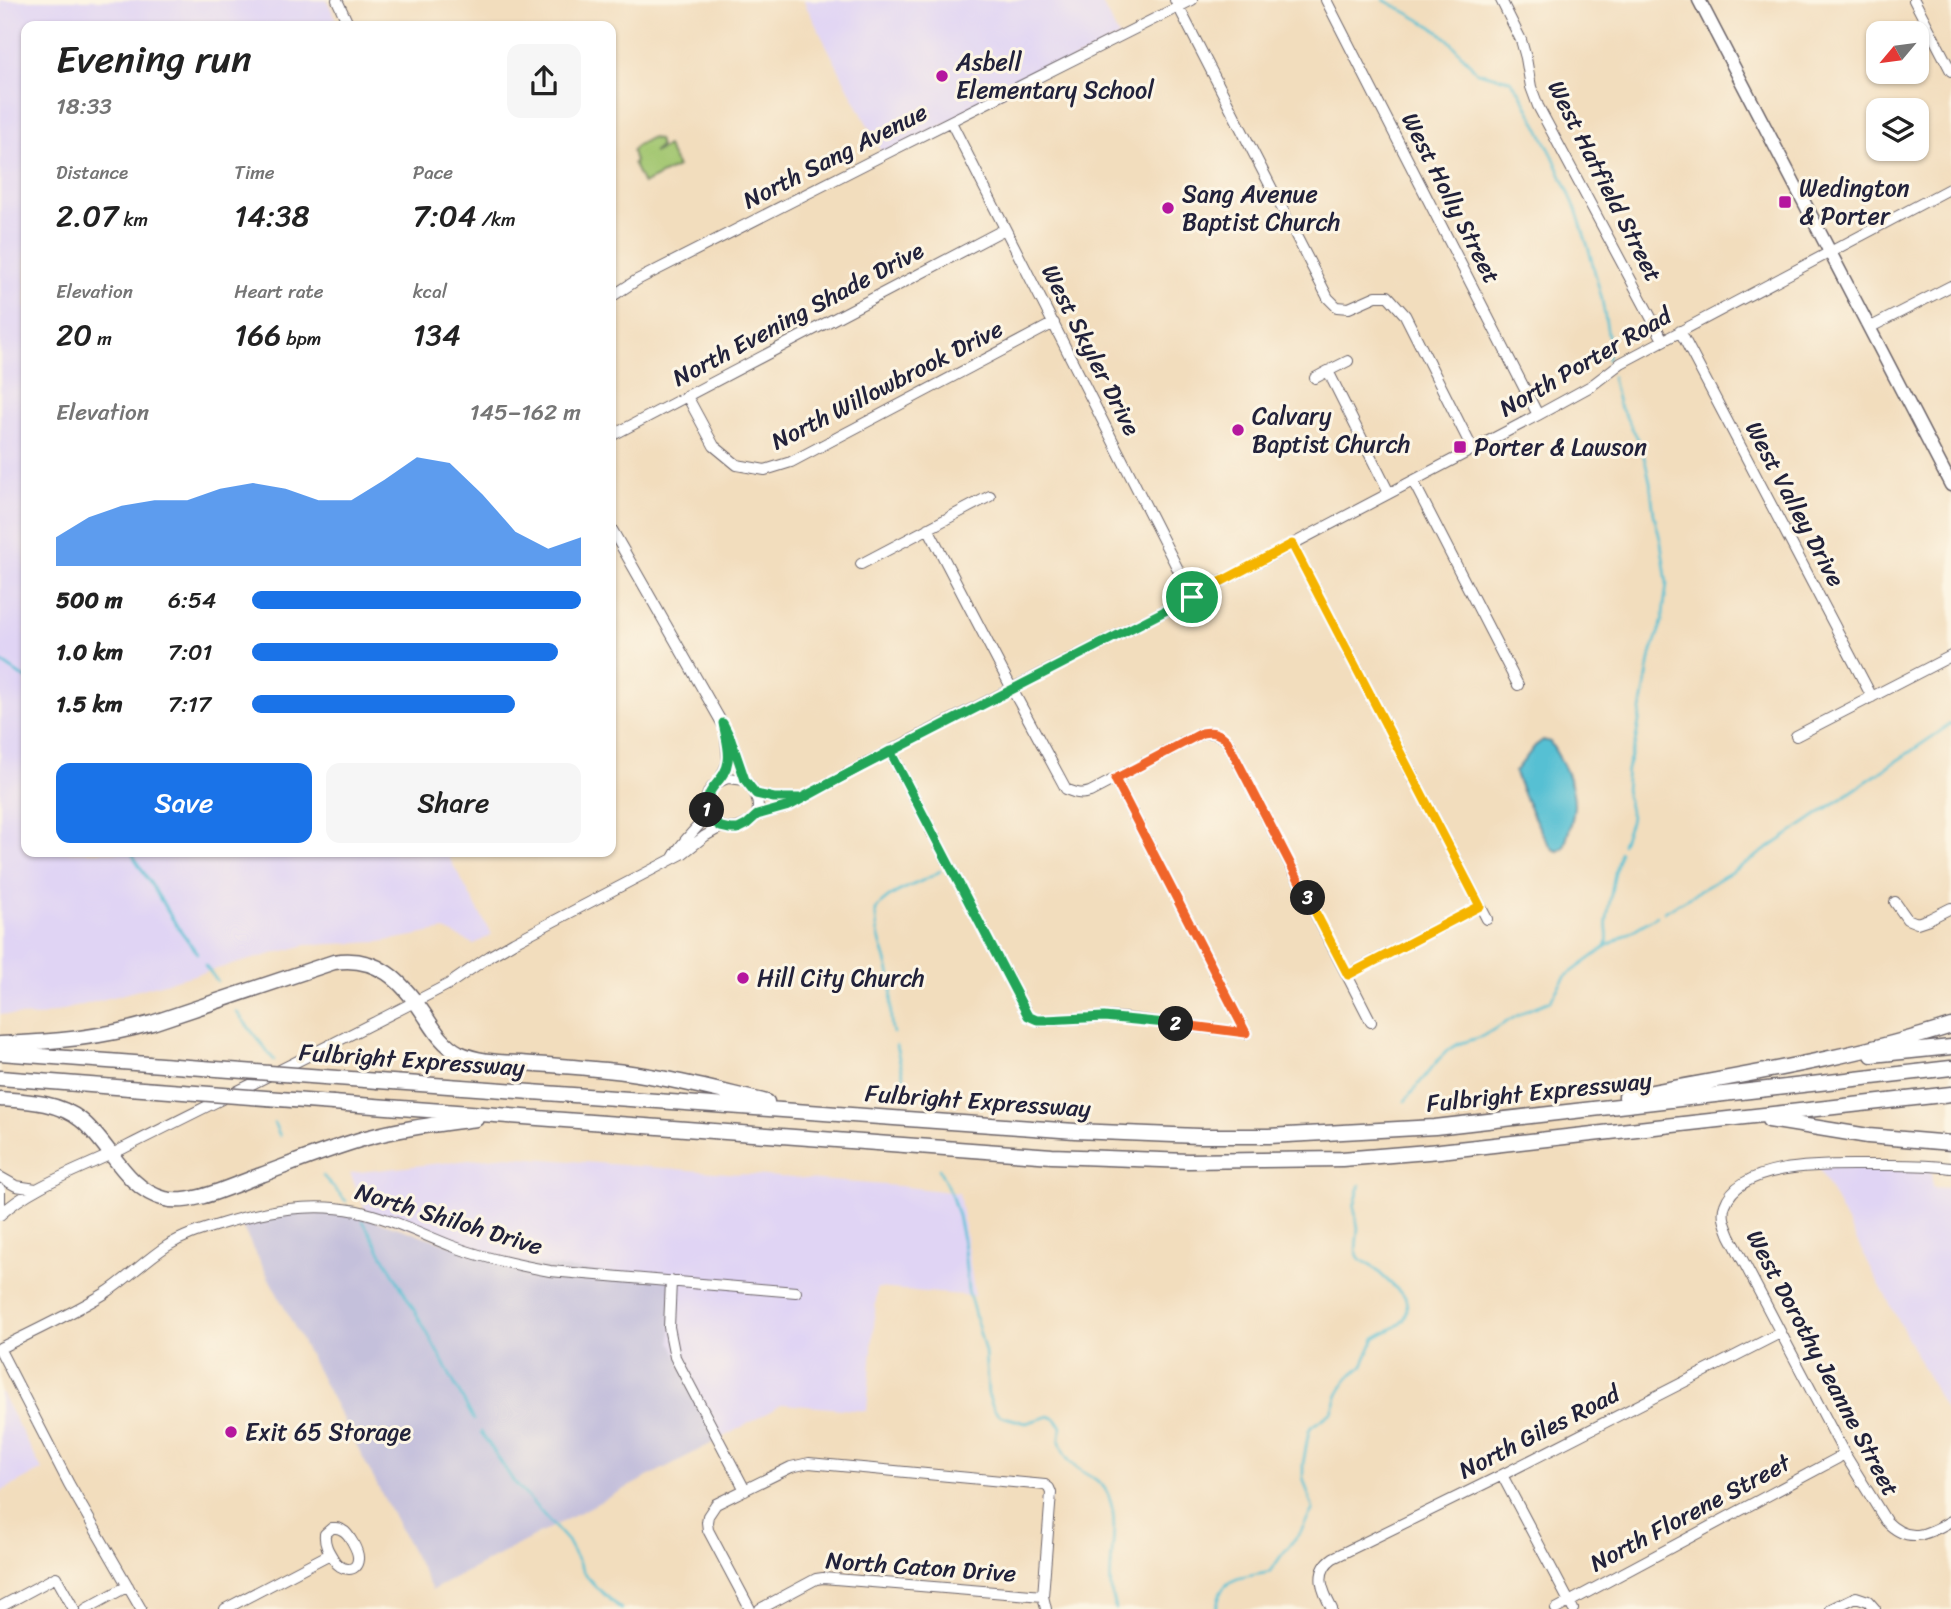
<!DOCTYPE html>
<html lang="en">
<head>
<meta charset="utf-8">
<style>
	body { margin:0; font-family:Sriracha,sans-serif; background:#f6f6f6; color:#222; height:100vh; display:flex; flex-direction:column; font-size:26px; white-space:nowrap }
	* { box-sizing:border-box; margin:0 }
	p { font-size:23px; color:#767676 }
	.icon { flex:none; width:38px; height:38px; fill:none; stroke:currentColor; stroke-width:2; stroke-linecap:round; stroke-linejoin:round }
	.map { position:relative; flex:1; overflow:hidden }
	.panel { position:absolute; left:21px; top:21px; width:595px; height:836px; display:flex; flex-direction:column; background:#fff; border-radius:14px; box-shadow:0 2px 5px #0004 }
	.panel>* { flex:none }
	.needle { width:46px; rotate:241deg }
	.controls { position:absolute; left:1866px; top:21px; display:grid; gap:14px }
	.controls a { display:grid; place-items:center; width:63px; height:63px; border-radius:14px; background:#fff; box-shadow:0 2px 5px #0004; font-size:35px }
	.pin { position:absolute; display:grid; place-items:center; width:60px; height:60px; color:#fff; margin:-30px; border:4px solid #fff; border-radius:50%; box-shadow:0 2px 7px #0007 }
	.km { position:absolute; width:35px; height:35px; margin:-18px; border-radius:50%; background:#222; color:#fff; font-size:19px; line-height:35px; text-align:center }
	.round { display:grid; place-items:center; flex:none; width:74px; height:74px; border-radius:14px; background:#f6f6f6 }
	.head { display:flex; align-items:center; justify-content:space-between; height:119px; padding:0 35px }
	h1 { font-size:38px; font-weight:600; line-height:52px }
	.stats { display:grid; grid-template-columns:repeat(3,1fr); gap:10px; height:119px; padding:7px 35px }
	.stats div { display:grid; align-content:center }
	.stats b { font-size:30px; font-weight:600 }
	.stats small { font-size:19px; font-weight:400 }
	.stats p { font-size:19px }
	.chart { height:196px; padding:14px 35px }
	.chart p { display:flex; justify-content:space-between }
	.chart svg { width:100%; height:126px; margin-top:7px; fill:#1a73e8; opacity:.7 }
	.cta { display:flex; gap:14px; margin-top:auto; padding:14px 35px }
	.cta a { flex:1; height:80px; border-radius:14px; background:#1a73e8; color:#fff; font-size:28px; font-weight:600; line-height:80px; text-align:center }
	.cta a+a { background:#f6f6f6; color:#222 }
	ul { padding:0 35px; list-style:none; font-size:23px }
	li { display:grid; grid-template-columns:112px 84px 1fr; align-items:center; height:52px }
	li i { height:18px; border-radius:9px; background:#1a73e8 }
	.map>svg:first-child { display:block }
	.built { fill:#e0d4f4 }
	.industrial { fill:#c4c0db }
	.green { fill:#a2c670; stroke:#627456; stroke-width:2 }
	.water { fill:#57c0d3; stroke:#3c7187; stroke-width:2 }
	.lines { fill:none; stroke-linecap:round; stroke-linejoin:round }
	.stream { stroke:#57c0d3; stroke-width:2.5 }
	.minor-casing { stroke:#6b6368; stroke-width:12 }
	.major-casing { stroke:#6b6368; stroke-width:15 }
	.highway-casing { stroke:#6b6368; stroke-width:17 }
	.minor { stroke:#fff; stroke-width:10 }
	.major { stroke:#fff; stroke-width:12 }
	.highway { stroke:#fff; stroke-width:14 }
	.highway-bridge-casing { stroke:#6b6368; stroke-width:17; stroke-linecap:butt }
	.highway-bridge { stroke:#fff; stroke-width:14 }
	.split-1-casing { stroke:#fff; stroke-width:14 }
	.split-2-casing { stroke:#fff; stroke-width:14 }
	.split-3-casing { stroke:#fff; stroke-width:14 }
	.split-4-casing { stroke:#fff; stroke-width:14 }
	.split-1 { stroke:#22a559; stroke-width:9 }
	.split-2 { stroke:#22a559; stroke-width:9 }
	.split-3 { stroke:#f0652b; stroke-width:9 }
	.split-4 { stroke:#f5b400; stroke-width:9 }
	.poi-dot { fill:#b5179e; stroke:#fcf5e5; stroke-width:2.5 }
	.labels { text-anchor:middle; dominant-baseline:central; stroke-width:6; stroke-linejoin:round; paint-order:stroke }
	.poi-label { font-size:24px; fill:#22223b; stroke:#fcf5e5; text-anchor:start }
	.street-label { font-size:24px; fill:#22223b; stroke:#fcf5e5 }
</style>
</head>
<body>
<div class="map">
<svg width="1951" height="1609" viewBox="0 0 1951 1609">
	<rect width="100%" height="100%" fill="#fcf5e5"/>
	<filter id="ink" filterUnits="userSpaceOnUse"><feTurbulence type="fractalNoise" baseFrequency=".0143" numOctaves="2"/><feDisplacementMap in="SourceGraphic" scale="14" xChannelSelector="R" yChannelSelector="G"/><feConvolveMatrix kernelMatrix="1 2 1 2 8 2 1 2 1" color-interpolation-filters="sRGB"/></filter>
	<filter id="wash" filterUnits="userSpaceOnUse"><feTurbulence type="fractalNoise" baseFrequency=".00686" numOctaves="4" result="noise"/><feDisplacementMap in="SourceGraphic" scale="28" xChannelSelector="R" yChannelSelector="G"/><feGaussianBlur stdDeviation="1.57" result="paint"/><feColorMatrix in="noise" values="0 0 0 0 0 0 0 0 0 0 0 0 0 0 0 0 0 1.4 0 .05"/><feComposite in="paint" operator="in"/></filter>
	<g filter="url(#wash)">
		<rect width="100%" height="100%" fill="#f2ddbd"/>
		<path class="built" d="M0,0h327l12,26h-313v826h420l46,83 -18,9 -29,-14 -65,12 -74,3 -268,72 -38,-3z
			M803,0h297l19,37 -236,118z
			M506,1156l392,30 61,7 16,103 -98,-8 -10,123 -84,-7 -65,36 -194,-174 -157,-52 -17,-41z
			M1817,1165h114l1,22 19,1v233z
			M0,1391l42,79 -42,22z"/>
		<path class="industrial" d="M334,1207l164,53 173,21v61l47,98 -286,150 -194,-371z"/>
		<path class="green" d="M650,138l8,1 2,8 -7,6 14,-7 10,21 -34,17 -10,-21 2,-1 -3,-11 4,-5z"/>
		<path class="water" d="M1543,740l7,2c11,18 24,40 24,62 0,14 -6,30 -10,43l-6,4c-2,-1 -4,-1 -5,-2 -9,-7 -35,-65 -38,-77l20,-26z"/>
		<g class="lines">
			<path class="stream" d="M1384,0l47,26 17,13 29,33 33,8 10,12 33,64 23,53 13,41 13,50 7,40 -1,20
				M1612,377l6,26 19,34 8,23 5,22 4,32 7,29 6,40 -5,39 -11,32 -16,90 -8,25 -2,20 6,27 -1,6 -8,22
				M0,661l26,18
				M131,852l44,71 22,30
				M1664,912l84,-50 203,-138
				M1609,945l48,-29
				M205,965l12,16
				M236,1011l38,49
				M893,1033c-5,-16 0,-34 -2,-51 -3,-24 -17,-47 -15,-72 14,-21 45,-25 64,-39
				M896,1046l8,32 2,22
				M1405,1101l34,-42 9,-9 10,-6 23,-7 46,-27 23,-9 15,-24 41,-30c4,-9 -1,-18 1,-28 3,-22 7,-45 13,-67
				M274,1123l6,13
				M939,1169l12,25 7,22 5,24 5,50 17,62 3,42 4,11 4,7 5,4 25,7 23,-7 7,3 5,8c0,4 -1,7 -1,11 -1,5 1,5 2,10 10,29 38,23 47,49 14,37 -8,76 7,112
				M323,1176l23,25
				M363,1221l61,106 50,93
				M481,1432l33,50 53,59 17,32 12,14 25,22
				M1216,1609c2,-6 3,-12 5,-17 8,-17 34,-16 49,-20l11,-16 20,-25 12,-22 -10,-32v-13l6,-34 3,-4 20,-14 6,-17 9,-16 16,-14 12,-27c17,-11 39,-13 30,-41l-34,-32 -10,-5 -3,-4 -2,-7 2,-21 -4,-21 6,-22"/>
		</g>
	</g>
	<g filter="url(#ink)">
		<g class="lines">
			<defs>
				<path id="minor" d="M337,0l12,26
					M1175,0l153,298 9,9 12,1 27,-12h12l17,19 68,135
					M1326,0l212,415
					M1501,0l20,40 5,18 5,29 7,19 125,234
					M1914,0l37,71
					M951,122l241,475
					M611,297l26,-17 246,-125 309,-155
					M1869,328l82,-42
					M1680,331l192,366
					M1348,361l-20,10 61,122
					M1315,378l13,-7
					M687,396l27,50 23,19 28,5 26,-8 263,-139
					M611,436l394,-207
					M1413,481l105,204
					M611,528l120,211 14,41
					M928,528l84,161 54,100c9,4 15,6 24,3l112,-59h14l11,8 144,281
					M1292,544l195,375
					M861,564l129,-68
					M1796,736l155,-80
					M890,751l138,265 9,4h9l58,-3 21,1 121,15
					M728,778l17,2c11,11 15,21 12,35 -38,41 -76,-23 -29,-37z
					M1115,779l131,254
					M720,780l8,-18 -2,-25
					M756,794l18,4h26
					M757,815l32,-9 87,-48 316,-161 346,-182 53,-29 30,-23 330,-175
					M673,858c8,-16 24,-29 35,-44
					M1895,902l12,17 10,4 12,-4 22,-11
					M1347,975l133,-69
					M1951,1168c-27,-4 -54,-3 -82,-3 -37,0 -129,-4 -144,40 -4,10 1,21 5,31l114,217 42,68c22,23 41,14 65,0
					M0,1177l16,9 20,3
					M0,1189v26
					M0,1215c33,-31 85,-47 126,-68 107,-54 216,-107 323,-163l41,-28 24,-14 168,-88 23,-18 16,-9
					M671,1281l-2,46 6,30 70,133
					M0,1348c35,-17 71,-34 104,-54 22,-14 41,-34 63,-48 17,-11 35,-16 54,-22 45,-14 90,-22 136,-13 33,7 64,23 95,35 31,12 65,19 98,25l246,21
					M0,1350l69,134 72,125
					M1502,1475l71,134
					M332,1528c4,0 6,-1 10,2 7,3 17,22 16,29 -1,15 -18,11 -24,1 -5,-8 -10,-15 -9,-26z
					M0,1607l56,-30 18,32
					M86,1609l42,-23
					M225,1609l105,-55
					M750,1609l-42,-79 -1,-8 1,-6 8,-12 75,-37 18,-4 236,22 4,3 2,5 -8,103 3,13
					M760,1609l56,-30 7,-1 220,18
					M1332,1609c-9,-17 -19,-37 1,-51l169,-83 278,-142
					M1556,1609l282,-151 6,-5
					M1831,1609l25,-12 12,4 7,8"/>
				<path id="major" d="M1699,0l252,485"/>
				<path id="highway" d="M0,1044c53,-2 100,-6 152,-21l182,-61c43,-7 68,19 90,52 10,15 18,30 35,39 19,9 41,9 62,10 28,2 57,4 85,7 54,5 108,20 161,32
					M0,1053l148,11
					M1872,1055l79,-8
					M0,1078l129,10
					M378,1081l697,50 123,5h71l166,-9 516,-59
					M1626,1097c108,-21 220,-37 325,-71
					M0,1099c28,2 58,3 81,21 29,23 44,69 84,79 27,7 70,-15 96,-24 35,-13 70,-27 105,-37 36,-10 73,-14 110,-19
					M333,1103l719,53 136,5 154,-2 98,-8 511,-57
					M1769,1120l99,16 83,7"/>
			</defs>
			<use href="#minor" class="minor-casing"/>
			<use href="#major" class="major-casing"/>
			<use href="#highway" class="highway-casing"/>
			<use href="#minor" class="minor"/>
			<use href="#major" class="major"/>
			<use href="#highway" class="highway"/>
			<defs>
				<path id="highway-bridge" d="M148,1064l230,17
					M129,1088l204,15"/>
			</defs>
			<use href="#highway-bridge" class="highway-bridge-casing"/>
			<use href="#highway-bridge" class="highway-bridge"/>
		</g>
	</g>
	<g class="lines" filter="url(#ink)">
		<defs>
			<path id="split-1" d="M707,810c-3,-24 18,-27 21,-49 2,-12 -3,-26 -5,-38l8,16 14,41 11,14 18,4h27l391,-201"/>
			<path id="split-2" d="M707,810l7,12 7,5 9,2h8l8,-4 11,-10 32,-9 101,-55 138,265 9,4h9l58,-3 72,7"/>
			<path id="split-3" d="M1176,1024l70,9 -131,-254 87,-46c11,-2 18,0 25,8l81,157"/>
			<path id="split-4" d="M1192,597l100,-53 188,362 -132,69 -40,-77"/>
		</defs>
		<use href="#split-1" class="split-1-casing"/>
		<use href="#split-2" class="split-2-casing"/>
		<use href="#split-3" class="split-3-casing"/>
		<use href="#split-4" class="split-4-casing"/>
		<use href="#split-1" class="split-1"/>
		<use href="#split-2" class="split-2"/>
		<use href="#split-3" class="split-3"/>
		<use href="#split-4" class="split-4"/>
	</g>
	<g class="poi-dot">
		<circle cx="942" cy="76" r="7"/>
		<rect x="1778" y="195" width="14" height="14" rx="3.5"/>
		<circle cx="1168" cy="208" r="7"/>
		<circle cx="1238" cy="430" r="7"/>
		<rect x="1453" y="440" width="14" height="14" rx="3.5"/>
		<circle cx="743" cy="978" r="7"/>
		<circle cx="231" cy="1432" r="7"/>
	</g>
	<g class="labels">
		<g class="poi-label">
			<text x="956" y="62">Asbell<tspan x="956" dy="28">Elementary School</tspan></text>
			<text x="1799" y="188">Wedington<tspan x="1799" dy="28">&amp; Porter</tspan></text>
			<text x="1182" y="194">Sang Avenue<tspan x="1182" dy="28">Baptist Church</tspan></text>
			<text x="1252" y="416">Calvary<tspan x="1252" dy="28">Baptist Church</tspan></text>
			<text x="1474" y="447">Porter &amp; Lawson</text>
			<text x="757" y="978">Hill City Church</text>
			<text x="245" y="1432">Exit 65 Storage</text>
		</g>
		<g class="street-label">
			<text transform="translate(835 156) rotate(-27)">North Sang Avenue</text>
			<text transform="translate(1605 181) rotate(63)">West Hatfield Street</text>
			<text transform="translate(1451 198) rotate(63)">West Holly Street</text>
			<text transform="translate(798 314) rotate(-28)">North Evening Shade Drive</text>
			<text transform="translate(1091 350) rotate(63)">West Skyler Drive</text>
			<text transform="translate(1585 362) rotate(-30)">North Porter Road</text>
			<text transform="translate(887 385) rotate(-27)">North Willowbrook Drive</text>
			<text transform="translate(1795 504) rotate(62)">West Valley Drive</text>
			<text transform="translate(412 1060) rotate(4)">Fulbright Expressway</text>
			<text transform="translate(1539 1092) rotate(-6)">Fulbright Expressway</text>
			<text transform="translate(978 1101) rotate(4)">Fulbright Expressway</text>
			<text transform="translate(449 1219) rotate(17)">North Shiloh Drive</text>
			<text transform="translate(1823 1363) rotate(62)">West Dorothy Jeanne Street</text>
			<text transform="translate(1539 1432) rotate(-27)">North Giles Road</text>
			<text transform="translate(1690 1513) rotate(-28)">North Florene Street</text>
			<text transform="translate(921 1567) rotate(4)">North Caton Drive</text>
		</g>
	</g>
</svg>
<div class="controls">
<a><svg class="needle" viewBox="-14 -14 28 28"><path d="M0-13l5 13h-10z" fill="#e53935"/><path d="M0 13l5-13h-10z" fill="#767676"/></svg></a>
<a><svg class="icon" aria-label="layers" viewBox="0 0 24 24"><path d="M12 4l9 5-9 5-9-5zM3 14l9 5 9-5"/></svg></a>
</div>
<div class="pin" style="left:1192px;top:597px;background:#1e9e55"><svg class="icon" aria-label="arrive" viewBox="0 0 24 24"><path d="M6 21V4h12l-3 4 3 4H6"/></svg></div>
<b class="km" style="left:707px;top:810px">1</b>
<b class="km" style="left:1176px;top:1024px">2</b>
<b class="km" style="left:1308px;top:898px">3</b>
<section class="panel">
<div class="head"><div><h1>Evening run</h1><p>18:33</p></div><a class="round"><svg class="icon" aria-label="share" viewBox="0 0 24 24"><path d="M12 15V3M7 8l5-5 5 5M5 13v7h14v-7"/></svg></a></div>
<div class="stats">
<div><p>Distance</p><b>2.07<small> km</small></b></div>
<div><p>Time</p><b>14:38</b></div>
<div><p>Pace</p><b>7:04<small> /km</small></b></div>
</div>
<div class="stats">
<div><p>Elevation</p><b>20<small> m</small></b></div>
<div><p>Heart rate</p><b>166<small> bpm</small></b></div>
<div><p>kcal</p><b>134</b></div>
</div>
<div class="chart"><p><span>Elevation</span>145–162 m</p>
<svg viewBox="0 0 160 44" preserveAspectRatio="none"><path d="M0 44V34L10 27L20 23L30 21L40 21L50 17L60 15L70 17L80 21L90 21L100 14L110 6L120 8L130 19L140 32L150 38L160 34V44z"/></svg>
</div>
<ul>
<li><b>500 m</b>6:54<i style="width:100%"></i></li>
<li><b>1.0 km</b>7:01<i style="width:93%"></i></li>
<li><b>1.5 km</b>7:17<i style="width:80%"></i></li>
</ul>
<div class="cta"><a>Save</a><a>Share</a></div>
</section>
</div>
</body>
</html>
